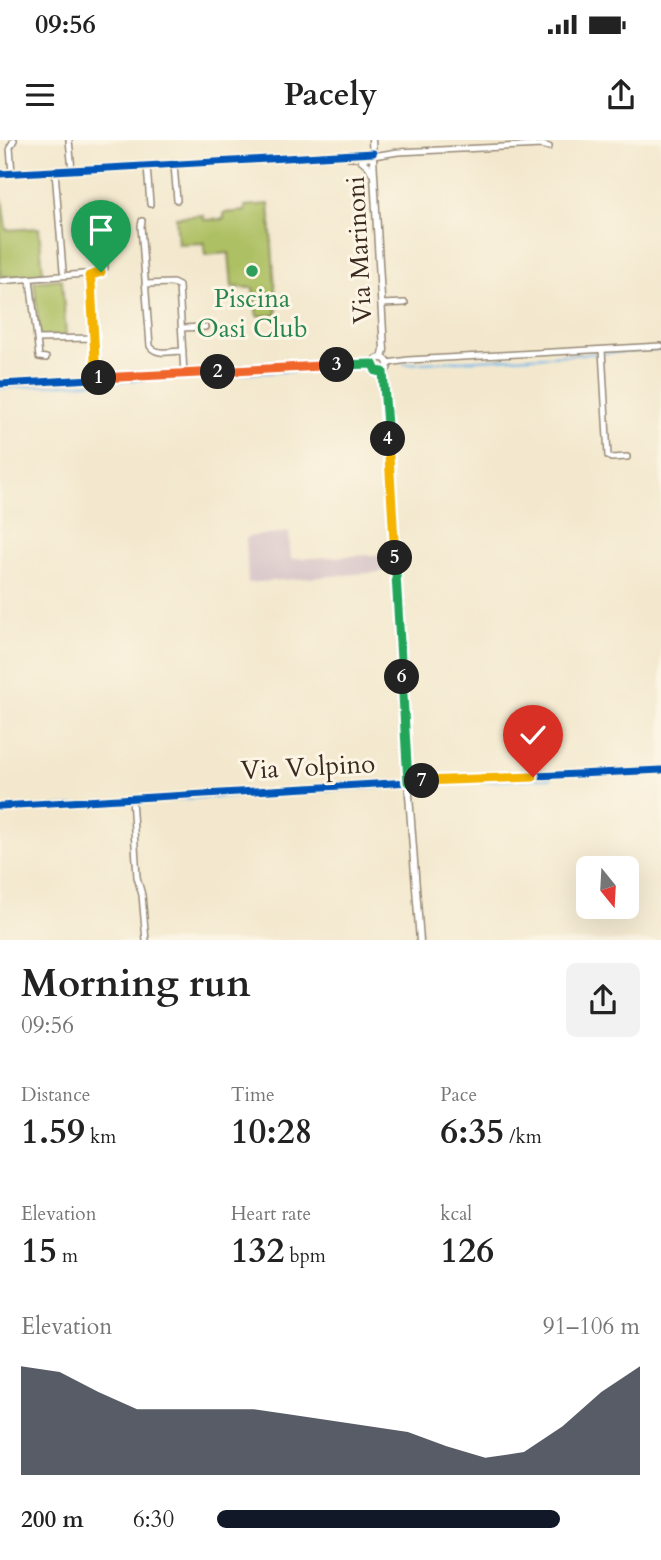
<!DOCTYPE html>
<html lang="en">
<head>
<meta charset="utf-8">
<style>
	body { margin:0; font-family:Cardo,serif; background:#f2f2f2; color:#222; height:100vh; display:flex; flex-direction:column; font-size:26px; white-space:nowrap }
	* { box-sizing:border-box; margin:0 }
	p { font-size:23px; color:#767676 }
	.icon { flex:none; width:38px; height:38px; fill:none; stroke:currentColor; stroke-width:2; stroke-linecap:round; stroke-linejoin:round }
	.map { position:relative; height:800px; overflow:hidden }
	.details { display:flex; flex-direction:column; background:#fff; flex:1 }
	.details>* { flex:none }
	.needle { width:46px; rotate:162deg }
	.tools { position:absolute; left:576px; top:716px; display:grid; gap:14px }
	.tools a { display:grid; place-items:center; width:63px; height:63px; border-radius:10px; background:#fff; box-shadow:0 7px 28px #0002; font-size:35px }
	.pin { position:absolute; display:grid; place-items:center; width:60px; height:60px; color:#fff; margin:-72px -30px; border-radius:50% 50% 50% 0; rotate:-45deg; box-shadow:0 0 7px #0007 }
	.pin .icon { rotate:45deg }
	.km { position:absolute; width:35px; height:35px; margin:-18px; border-radius:50%; background:#222; color:#fff; font-size:19px; line-height:35px; text-align:center }
	.round { display:grid; place-items:center; flex:none; width:74px; height:74px; border-radius:10px; background:#f2f2f2 }
	.overview { display:flex; align-items:center; justify-content:space-between; height:119px; padding:0 21px }
	h1 { font-size:38px; font-weight:600; line-height:52px }
	.stats { display:grid; grid-template-columns:repeat(3,1fr); gap:10px; height:119px; padding:7px 21px }
	.stats div { display:grid; align-content:center }
	.stats b { font-size:35px; font-weight:600 }
	.stats small { font-size:19px; font-weight:400 }
	.stats p { font-size:19px }
	.chart { height:196px; padding:14px 21px }
	.chart p { display:flex; justify-content:space-between }
	.chart svg { width:100%; height:126px; margin-top:7px; fill:#111827; opacity:.7 }
	ul { padding:0 21px; list-style:none; font-size:23px }
	li { display:grid; grid-template-columns:112px 84px 1fr; align-items:center; height:52px }
	li i { height:18px; border-radius:9px; background:#111827 }
	.status { display:flex; justify-content:space-between; align-items:center; height:49px; padding:0 35px; background:#fff; direction:ltr }
	.status svg { height:19px; fill:currentColor }
	header { display:flex; justify-content:space-between; align-items:center; height:91px; padding:0 21px; background:#fff; font-size:32px; font-weight:600 }
	.map>svg:first-child { display:block }
	.industrial { fill:#d2bec4 }
	.green { fill:#adc064; stroke:#747541; stroke-width:2 }
	.lines { fill:none; stroke-linecap:round; stroke-linejoin:round }
	.stream { stroke:#74b6e9; stroke-width:2 }
	.minor-casing { stroke:#978976; stroke-width:8 }
	.major-casing { stroke:#978976; stroke-width:9 }
	.minor { stroke:#fff; stroke-width:5 }
	.major { stroke:#fff; stroke-width:6 }
	.cycleway-casing { stroke:#fcf5e5; stroke-width:11 }
	.cycleway { stroke:#0057b8; stroke-width:7 }
	.split-1-casing { stroke:#fff; stroke-width:14 }
	.split-2-casing { stroke:#fff; stroke-width:14 }
	.split-3-casing { stroke:#fff; stroke-width:14 }
	.split-4-casing { stroke:#fff; stroke-width:14 }
	.split-5-casing { stroke:#fff; stroke-width:14 }
	.split-6-casing { stroke:#fff; stroke-width:14 }
	.split-7-casing { stroke:#fff; stroke-width:14 }
	.split-8-casing { stroke:#fff; stroke-width:14 }
	.split-1 { stroke:#f5b400; stroke-width:9 }
	.split-2 { stroke:#f0652b; stroke-width:9 }
	.split-3 { stroke:#f0652b; stroke-width:9 }
	.split-4 { stroke:#22a559; stroke-width:9 }
	.split-5 { stroke:#f5b400; stroke-width:9 }
	.split-6 { stroke:#22a559; stroke-width:9 }
	.split-7 { stroke:#22a559; stroke-width:9 }
	.split-8 { stroke:#f5b400; stroke-width:9 }
	.leisure-dot { fill:#2e9e5b; stroke:#fcf5e5; stroke-width:2.5 }
	.labels { text-anchor:middle; dominant-baseline:central; stroke-width:6; stroke-linejoin:round; paint-order:stroke }
	.street-label { font-size:26px; fill:#3b2a1e; stroke:#fcf5e5 }
	.leisure-label { font-size:26px; fill:#27864d; stroke:#fcf5e5 }
</style>
</head>
<body>
<div class="status"><b>09:56</b><svg viewBox="0 0 49 12"><path d="M0 12V9h3v3zM5 12V6h3v6zM10 12V3h3v9zM15 12V0h3v12zM26 1h20v11H26zM47 4h2v5h-2z"/></svg></div>
<header><svg class="icon" aria-label="menu" viewBox="0 0 24 24"><path d="M4 6h16M4 12h16M4 18h16"/></svg>Pacely<svg class="icon" aria-label="share" viewBox="0 0 24 24"><path d="M12 15V3M7 8l5-5 5 5M5 13v7h14v-7"/></svg></header>
<div class="map">
<svg width="661" height="801" viewBox="0 0 661 801">
	<rect width="100%" height="100%" fill="#fcf5e5"/>
	<filter id="ink" filterUnits="userSpaceOnUse"><feTurbulence type="fractalNoise" baseFrequency=".0143" numOctaves="2"/><feDisplacementMap in="SourceGraphic" scale="14" xChannelSelector="R" yChannelSelector="G"/><feConvolveMatrix kernelMatrix="1 2 1 2 8 2 1 2 1" color-interpolation-filters="sRGB"/></filter>
	<filter id="wash" filterUnits="userSpaceOnUse"><feTurbulence type="fractalNoise" baseFrequency=".00686" numOctaves="4" result="noise"/><feDisplacementMap in="SourceGraphic" scale="28" xChannelSelector="R" yChannelSelector="G"/><feGaussianBlur stdDeviation="1.57" result="paint"/><feColorMatrix in="noise" values="0 0 0 0 0 0 0 0 0 0 0 0 0 0 0 0 0 1.4 0 .05"/><feComposite in="paint" operator="in"/></filter>
	<g filter="url(#wash)">
		<rect width="100%" height="100%" fill="#f3e8cd"/>
		<path class="industrial" d="M289,392l2,27 100,-5 1,17 -144,12 -2,-45 7,-2z"/>
		<path class="green" d="M0,59h2l4,31 33,-2 4,46 -43,3z
			M269,64l8,111 -20,1 -4,-28 -21,-1 -3,-34 -24,2 -1,-12 -26,1 -2,-27 27,-2 1,5 20,-1v-6l21,-2v-5z
			M62,139l4,57 -26,1 -6,-55z"/>
		<g class="lines">
			<path class="stream" d="M404,224l257,-14
				M0,248l365,-21
				M416,645l136,-7
				M0,670l402,-24"/>
		</g>
	</g>
	<g filter="url(#ink)">
		<g class="lines">
			<defs>
				<path id="minor" d="M69,0l3,30
					M373,16l25,-4 144,-7 7,2
					M349,17l24,1
					M361,20l7,6 6,11
					M174,25l3,35
					M147,26l3,38
					M55,31l8,100
					M0,34l373,-21
					M12,34l-2,-27 4,-7
					M142,81l-1,5 9,120c6,10 22,5 33,5
					M89,136l12,-4 4,-4 -3,-26 -3,-3
					M30,139l7,60 57,-1
					M0,141l84,-7 5,2 2,6 5,96
					M145,144l28,-1 6,3 5,88
					M381,164l24,-1
					M182,188l23,-1
					M37,199l2,18 7,1
					M602,210l6,106 3,2 16,-1
					M388,223l20,-3 253,-14
					M0,244l373,-20
					M132,658l5,79 5,18 4,46
					M0,666l410,-24 251,-12"/>
				<path id="major" d="M372,0l12,210 -2,8
					M374 225a7 7 0 1 1 14 0a7 7 0 1 1-14 0Z
					M383,232l2,10 23,400 12,159"/>
			</defs>
			<use href="#minor" class="minor-casing"/>
			<use href="#major" class="major-casing"/>
			<use href="#minor" class="minor"/>
			<use href="#major" class="major"/>
			<defs>
				<path id="cycleway" d="M0,34l373,-21
					M0,244l373,-20
					M0,666l410,-24 251,-12"/>
			</defs>
			<use href="#cycleway" class="cycleway-casing"/>
			<use href="#cycleway" class="cycleway"/>
		</g>
	</g>
	<g class="lines" filter="url(#ink)">
		<defs>
			<path id="split-1" d="M99,238l-3,1 -5,-97 -2,-6 12,-4"/>
			<path id="split-2" d="M99,238l119,-6"/>
			<path id="split-3" d="M218,232l119,-7"/>
			<path id="split-4" d="M337,225l36,-1 3,7 7,1 5,67"/>
			<path id="split-5" d="M388,299l7,119"/>
			<path id="split-6" d="M395,418l7,119"/>
			<path id="split-7" d="M402,537l6,105 14,-1"/>
			<path id="split-8" d="M422,641l111,-4"/>
		</defs>
		<use href="#split-1" class="split-1-casing"/>
		<use href="#split-2" class="split-2-casing"/>
		<use href="#split-3" class="split-3-casing"/>
		<use href="#split-4" class="split-4-casing"/>
		<use href="#split-5" class="split-5-casing"/>
		<use href="#split-6" class="split-6-casing"/>
		<use href="#split-7" class="split-7-casing"/>
		<use href="#split-8" class="split-8-casing"/>
		<use href="#split-1" class="split-1"/>
		<use href="#split-2" class="split-2"/>
		<use href="#split-3" class="split-3"/>
		<use href="#split-4" class="split-4"/>
		<use href="#split-5" class="split-5"/>
		<use href="#split-6" class="split-6"/>
		<use href="#split-7" class="split-7"/>
		<use href="#split-8" class="split-8"/>
	</g>
	<circle class="leisure-dot" cx="252" cy="131" r="7"/>
	<g class="labels">
		<g class="street-label">
			<text transform="translate(359 110) rotate(-93)">Via Marinoni</text>
			<text transform="translate(308 627) rotate(-3)">Via Volpino</text>
		</g>
		<g class="leisure-label">
			<text x="252" y="158">Piscina<tspan x="252" dy="30">Oasi Club</tspan></text>
		</g>
	</g>
</svg>
<div class="tools">
<a><svg class="needle" viewBox="-14 -14 28 28"><path d="M0-13l5 13h-10z" fill="#e53935"/><path d="M0 13l5-13h-10z" fill="#767676"/></svg></a>
</div>
<div class="pin" style="left:101px;top:132px;background:#1e9e55"><svg class="icon" aria-label="arrive" viewBox="0 0 24 24"><path d="M6 21V4h12l-3 4 3 4H6"/></svg></div>
<div class="pin" style="left:533px;top:637px;background:#d93025"><svg class="icon" aria-label="check" viewBox="0 0 24 24"><path d="M5 12l5 5 9-10"/></svg></div>
<b class="km" style="left:99px;top:238px">1</b>
<b class="km" style="left:218px;top:232px">2</b>
<b class="km" style="left:337px;top:225px">3</b>
<b class="km" style="left:388px;top:299px">4</b>
<b class="km" style="left:395px;top:418px">5</b>
<b class="km" style="left:402px;top:537px">6</b>
<b class="km" style="left:422px;top:641px">7</b>
</div>
<section class="details">
<div class="overview"><div><h1>Morning run</h1><p>09:56</p></div><a class="round"><svg class="icon" aria-label="share" viewBox="0 0 24 24"><path d="M12 15V3M7 8l5-5 5 5M5 13v7h14v-7"/></svg></a></div>
<div class="stats">
<div><p>Distance</p><b>1.59<small> km</small></b></div>
<div><p>Time</p><b>10:28</b></div>
<div><p>Pace</p><b>6:35<small> /km</small></b></div>
</div>
<div class="stats">
<div><p>Elevation</p><b>15<small> m</small></b></div>
<div><p>Heart rate</p><b>132<small> bpm</small></b></div>
<div><p>kcal</p><b>126</b></div>
</div>
<div class="chart"><p><span>Elevation</span>91–106 m</p>
<svg viewBox="0 0 160 44" preserveAspectRatio="none"><path d="M0 44V6L10 8L20 15L30 21L40 21L50 21L60 21L70 23L80 25L90 27L100 29L110 34L120 38L130 36L140 27L150 15L160 6V44z"/></svg>
</div>
<ul>
<li><b>200 m</b>6:30<i style="width:81%"></i></li>
</ul>
</section>
</body>
</html>
